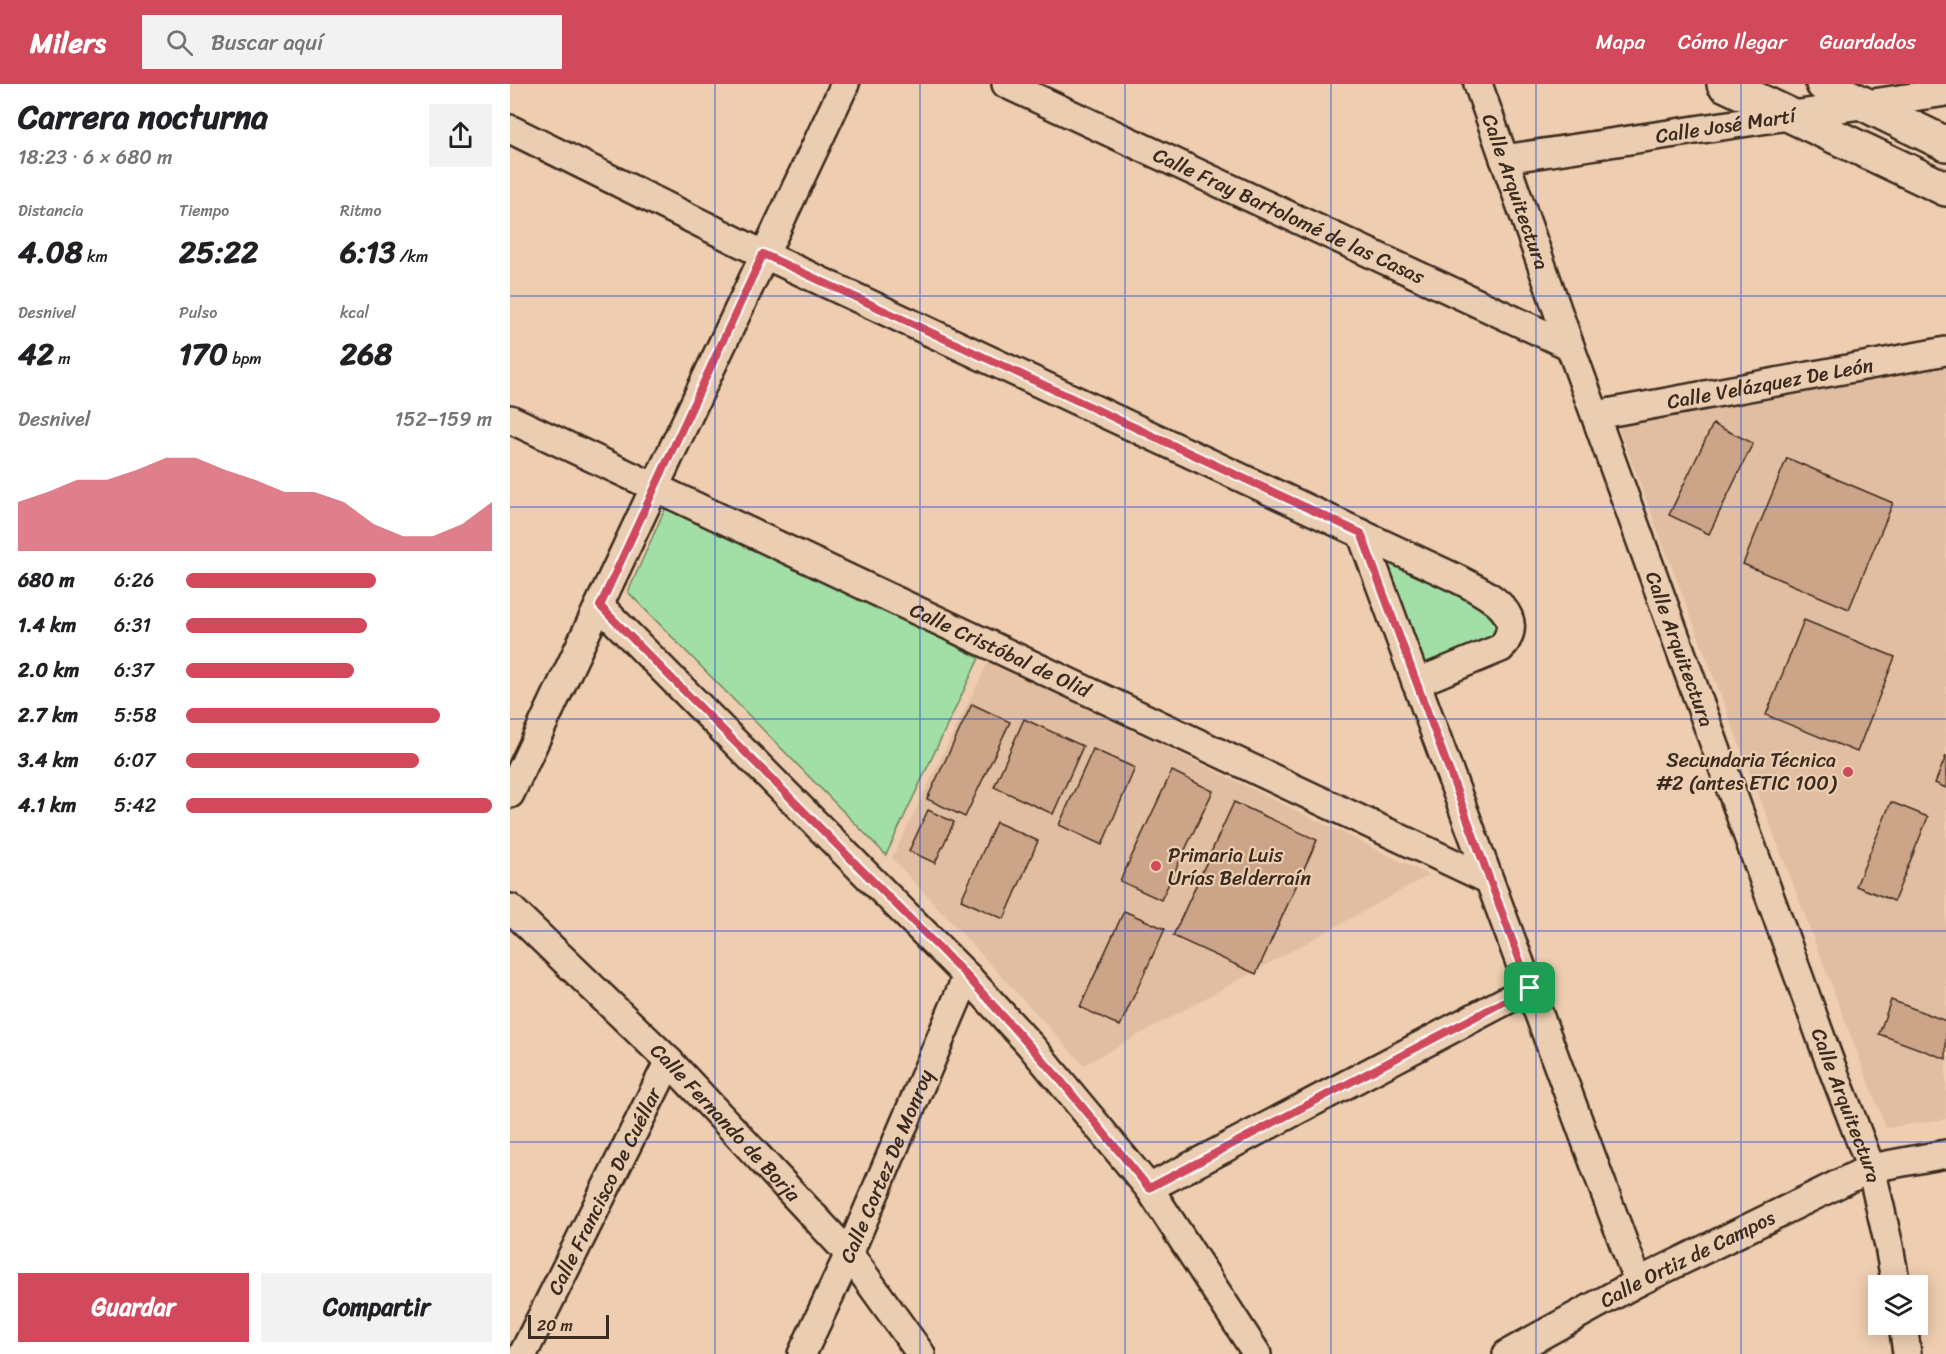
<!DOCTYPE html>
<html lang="es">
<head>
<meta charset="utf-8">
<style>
	body { margin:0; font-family:Sriracha,sans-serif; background:#f2f2f2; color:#202124; height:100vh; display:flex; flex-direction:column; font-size:22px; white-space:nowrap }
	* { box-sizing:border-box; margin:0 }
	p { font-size:20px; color:#757577 }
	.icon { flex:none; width:33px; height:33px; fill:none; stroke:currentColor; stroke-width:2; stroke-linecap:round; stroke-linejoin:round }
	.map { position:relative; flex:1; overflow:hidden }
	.drawer { display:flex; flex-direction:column; background:#fff; width:510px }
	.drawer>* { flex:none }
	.fabs { position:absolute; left:1358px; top:1191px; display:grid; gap:12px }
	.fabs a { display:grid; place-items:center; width:60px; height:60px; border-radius:0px; background:#fff; box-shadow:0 3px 15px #0003; font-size:30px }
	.scale { position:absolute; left:18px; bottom:15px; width:81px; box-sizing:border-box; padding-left:6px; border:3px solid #3b2a1e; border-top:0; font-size:16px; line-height:21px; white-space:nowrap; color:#3b2a1e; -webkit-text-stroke:4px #ebceb2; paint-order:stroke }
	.pin { position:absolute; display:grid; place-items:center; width:51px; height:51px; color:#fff; margin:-26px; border-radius:12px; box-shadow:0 3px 9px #0006 }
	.round { display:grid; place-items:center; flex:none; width:63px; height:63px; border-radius:0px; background:#f2f2f2 }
	.summary { display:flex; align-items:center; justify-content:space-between; height:102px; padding:0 18px }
	h1 { font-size:33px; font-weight:700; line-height:45px }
	.metrics { display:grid; grid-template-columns:repeat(3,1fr); gap:9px; height:102px; padding:6px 18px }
	.metrics div { display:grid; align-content:center }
	.metrics b { font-size:30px; font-weight:700 }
	.metrics small { font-size:16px; font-weight:400 }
	.metrics p { font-size:16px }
	.chart { height:168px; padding:12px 18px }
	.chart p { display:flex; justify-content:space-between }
	.chart svg { width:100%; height:108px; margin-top:6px; fill:#d1495b; opacity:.7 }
	.button { display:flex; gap:12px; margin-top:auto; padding:12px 18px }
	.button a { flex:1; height:69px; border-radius:0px; background:#d1495b; color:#fff; font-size:24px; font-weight:700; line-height:69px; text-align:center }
	.button a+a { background:#f2f2f2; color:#202124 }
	ul { padding:0 18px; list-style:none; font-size:20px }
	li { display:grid; grid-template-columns:96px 72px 1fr; align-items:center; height:45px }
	li i { height:15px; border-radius:8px; background:#d1495b }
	header { display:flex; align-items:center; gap:36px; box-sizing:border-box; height:84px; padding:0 30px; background:#d1495b; color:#fff }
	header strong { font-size:28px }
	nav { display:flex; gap:33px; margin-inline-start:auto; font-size:21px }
	.search { width:420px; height:54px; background:#f2f2f2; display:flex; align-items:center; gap:15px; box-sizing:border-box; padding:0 21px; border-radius:0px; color:#757577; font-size:22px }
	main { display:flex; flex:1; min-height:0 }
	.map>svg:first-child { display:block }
	.built { fill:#e1bea1 }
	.green { fill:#a2dfa6; stroke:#6e8462; stroke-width:1.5 }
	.building { fill:#cca488; stroke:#3b2a1e; stroke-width:1.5 }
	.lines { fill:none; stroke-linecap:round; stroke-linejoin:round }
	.minor-casing { stroke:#3b2a1e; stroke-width:32 }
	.tertiary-casing { stroke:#3b2a1e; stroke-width:38 }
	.minor { stroke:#ebceb2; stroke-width:27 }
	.tertiary { stroke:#ebceb2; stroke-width:33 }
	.route-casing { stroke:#fff; stroke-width:12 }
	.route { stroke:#d1495b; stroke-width:8 }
	.grid { fill:none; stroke:#1d4ed8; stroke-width:1.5; stroke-opacity:0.55 }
	.poi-dot { fill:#d1495b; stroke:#ebceb2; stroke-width:2 }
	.labels { text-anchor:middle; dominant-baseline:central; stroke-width:4.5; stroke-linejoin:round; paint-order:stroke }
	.street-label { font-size:20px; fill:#3b2a1e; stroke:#ebceb2 }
	.poi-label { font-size:20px; fill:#3b2a1e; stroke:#ebceb2; text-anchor:end }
</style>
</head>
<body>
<header>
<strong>Milers</strong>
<div class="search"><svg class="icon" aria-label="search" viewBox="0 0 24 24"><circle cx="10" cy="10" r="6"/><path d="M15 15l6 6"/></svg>Buscar aquí</div>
<nav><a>Mapa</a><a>Cómo llegar</a><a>Guardados</a></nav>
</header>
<main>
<section class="drawer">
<div class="summary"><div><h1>Carrera nocturna</h1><p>18:23 · 6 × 680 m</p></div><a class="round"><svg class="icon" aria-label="share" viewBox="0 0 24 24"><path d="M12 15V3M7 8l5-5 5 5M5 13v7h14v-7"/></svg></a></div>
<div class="metrics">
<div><p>Distancia</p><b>4.08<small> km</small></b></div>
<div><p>Tiempo</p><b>25:22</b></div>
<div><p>Ritmo</p><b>6:13<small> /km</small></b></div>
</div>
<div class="metrics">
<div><p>Desnivel</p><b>42<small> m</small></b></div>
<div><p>Pulso</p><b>170<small> bpm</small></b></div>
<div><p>kcal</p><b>268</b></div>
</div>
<div class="chart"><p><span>Desnivel</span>152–159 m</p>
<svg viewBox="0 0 160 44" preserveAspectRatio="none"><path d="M0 44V24L10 20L20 15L30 15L40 11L50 6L60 6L70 11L80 15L90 20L100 20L110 24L120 33L130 38L140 38L150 33L160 24V44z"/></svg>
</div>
<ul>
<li><b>680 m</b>6:26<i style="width:62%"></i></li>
<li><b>1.4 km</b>6:31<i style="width:59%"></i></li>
<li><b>2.0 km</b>6:37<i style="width:55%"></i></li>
<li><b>2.7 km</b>5:58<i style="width:83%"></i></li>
<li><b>3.4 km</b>6:07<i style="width:76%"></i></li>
<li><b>4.1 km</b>5:42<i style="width:100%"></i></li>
</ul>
<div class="button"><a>Guardar</a><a>Compartir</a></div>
</section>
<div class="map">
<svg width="1436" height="1270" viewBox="0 0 1436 1270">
	<rect width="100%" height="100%" fill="#eecdb0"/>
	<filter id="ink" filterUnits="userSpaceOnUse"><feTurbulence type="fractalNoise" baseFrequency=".0167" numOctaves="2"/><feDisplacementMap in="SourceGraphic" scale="12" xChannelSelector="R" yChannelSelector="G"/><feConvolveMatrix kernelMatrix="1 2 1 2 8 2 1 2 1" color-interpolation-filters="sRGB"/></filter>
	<g filter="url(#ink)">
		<path class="built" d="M1436,281v754l-60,9 -268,-702z
			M479,577l440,214 -345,190 -192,-207z"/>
		<path class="green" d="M159,416l310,158 -93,197 -258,-263z
			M851,449l99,47 49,53 -93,50z"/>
		<path class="building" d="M1203,340l40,19 -44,91 -40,-19z
			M1277,374l106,45 -44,106 -106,-45z
			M1294,536l91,37 -38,95 -91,-37z
			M462,620l38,18 -45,95 -38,-18z
			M514,635l59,27 -30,68 -59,-27z
			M583,665l42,19 -33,77 -43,-20z
			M1436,672v32l-11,-5z
			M662,687l41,20 -52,109 -41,-19z
			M724,718l83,38 -61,134 -83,-38z
			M1381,718l37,15 -34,84 -38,-15z
			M418,726l26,12 -19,41 -26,-12z
			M486,738l42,19 -34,78 -43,-19z
			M614,827l41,18 -45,97 -40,-19z
			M1381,916l55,21v38l-67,-25z"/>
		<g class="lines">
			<defs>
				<g id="minor">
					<path id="s1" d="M496,0l564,262"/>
					<path id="s2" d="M968,0l92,262 258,711 43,111 18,78 7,40"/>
					<path d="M0,45l253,125 697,326c25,13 70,34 41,68l-85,35"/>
					<path id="s3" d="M994,75l442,-67"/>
					<path id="s4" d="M1086,331l350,-64"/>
					<path id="s5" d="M0,335l979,461"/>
					<path d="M851,449l277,749"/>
					<path d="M90,522l367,370 64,70 118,142 108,166"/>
					<path d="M0,710l335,-710"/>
					<path id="s6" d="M0,824l159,153 180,193 72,100"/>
					<path d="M639,1104l381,-200"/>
					<path d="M1393,1240l4,30"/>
					<path id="s7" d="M13,1270l146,-293"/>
					<path id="s8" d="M292,1270l47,-100 118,-278"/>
					<path id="s9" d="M997,1270l131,-72 233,-114 75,-14"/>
				</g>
				<path id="tertiary" d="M1214,0l222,105
					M1313,0l123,60"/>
			</defs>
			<use href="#minor" class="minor-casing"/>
			<use href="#tertiary" class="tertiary-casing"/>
			<use href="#minor" class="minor"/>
			<use href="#tertiary" class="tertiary"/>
		</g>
	</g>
	<g class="lines" filter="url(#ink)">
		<defs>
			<path id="route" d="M253,170l598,279 169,455 -381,200 -87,-106 -95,-106 -367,-370z"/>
		</defs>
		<use href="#route" class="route-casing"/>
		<use href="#route" class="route"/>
	</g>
	<path class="grid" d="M205,0v1270M410,0v1270M615,0v1270M821,0v1270M1026,0v1270M1231,0v1270M0,212h1436M0,423h1436M0,635h1436M0,847h1436M0,1058h1436"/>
	<g class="poi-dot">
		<circle cx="1338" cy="688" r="6"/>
		<circle cx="646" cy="782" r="6"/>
	</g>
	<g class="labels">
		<g class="street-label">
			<text stroke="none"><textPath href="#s3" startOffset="224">Calle José Martí</textPath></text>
			<text stroke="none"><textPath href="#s2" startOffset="114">Calle Arquitectura</textPath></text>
			<text stroke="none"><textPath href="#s1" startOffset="312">Calle Fray Bartolomé de las Casas</textPath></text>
			<text stroke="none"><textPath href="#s4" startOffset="177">Calle Velázquez De León</textPath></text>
			<text stroke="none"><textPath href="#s2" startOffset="600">Calle Arquitectura</textPath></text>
			<text stroke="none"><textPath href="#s5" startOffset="542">Calle Cristóbal de Olid</textPath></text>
			<text stroke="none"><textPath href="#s2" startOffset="1086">Calle Arquitectura</textPath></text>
			<text stroke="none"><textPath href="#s6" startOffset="304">Calle Fernando de Borja</textPath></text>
			<text stroke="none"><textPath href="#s8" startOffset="206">Calle Cortez De Monroy</textPath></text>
			<text stroke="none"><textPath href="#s7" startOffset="182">Calle Francisco De Cuéllar</textPath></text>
			<text stroke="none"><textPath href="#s9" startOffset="204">Calle Ortiz de Campos</textPath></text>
		</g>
		<g class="poi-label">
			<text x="1326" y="676">Secundaria Técnica<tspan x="1326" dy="23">#2 (antes ETIC 100)</tspan></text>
			<text x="658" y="771" text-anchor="start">Primaria Luis<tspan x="658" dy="23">Urías Belderraín</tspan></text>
		</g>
	</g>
</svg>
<div class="fabs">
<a><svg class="icon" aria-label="layers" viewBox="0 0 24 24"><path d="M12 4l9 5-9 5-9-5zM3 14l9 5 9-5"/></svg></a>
</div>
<div class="scale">20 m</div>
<div class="pin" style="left:1020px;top:904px;background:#1e9e55"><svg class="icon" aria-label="arrive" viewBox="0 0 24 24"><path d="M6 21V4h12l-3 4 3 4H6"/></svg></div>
</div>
</main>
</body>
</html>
